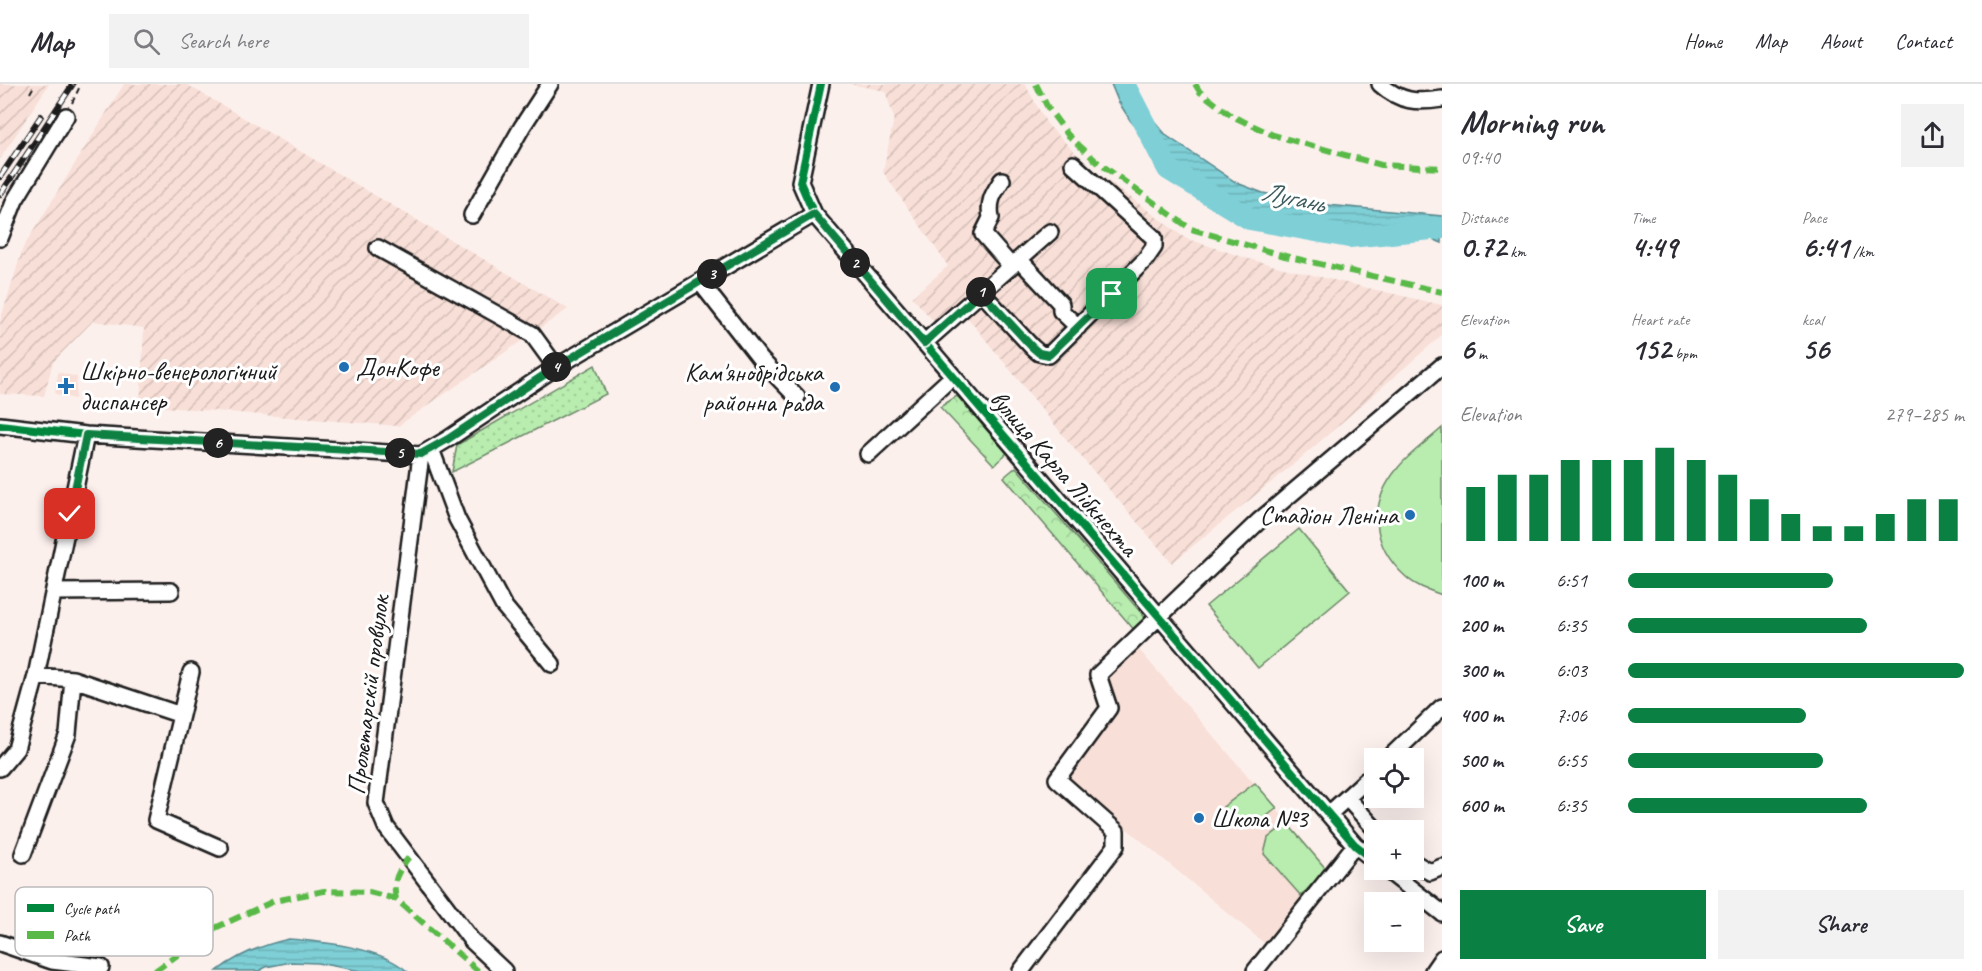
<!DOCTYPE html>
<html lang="en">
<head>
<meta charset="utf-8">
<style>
	body { margin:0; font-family:Caveat,sans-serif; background:#f2f2f3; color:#2b2b33; height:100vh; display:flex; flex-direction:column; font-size:22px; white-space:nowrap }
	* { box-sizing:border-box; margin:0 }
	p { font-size:20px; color:#7c7c81 }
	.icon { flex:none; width:33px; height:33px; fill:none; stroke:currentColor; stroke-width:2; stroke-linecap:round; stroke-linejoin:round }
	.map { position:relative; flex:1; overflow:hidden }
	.details { display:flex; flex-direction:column; background:#fff; width:540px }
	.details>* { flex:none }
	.buttons { position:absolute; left:1364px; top:664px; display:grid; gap:12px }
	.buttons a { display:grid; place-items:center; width:60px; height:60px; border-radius:0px; background:#fff; box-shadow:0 6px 24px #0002; font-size:30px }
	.pin { position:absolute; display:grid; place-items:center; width:51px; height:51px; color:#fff; margin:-26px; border-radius:12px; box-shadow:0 3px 9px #0006 }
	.km { position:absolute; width:30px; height:30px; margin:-15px; border-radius:50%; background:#222; color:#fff; font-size:16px; line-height:30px; text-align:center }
	.round { display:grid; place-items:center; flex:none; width:63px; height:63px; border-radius:0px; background:#f2f2f3 }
	.overview { display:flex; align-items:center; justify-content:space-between; height:102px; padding:0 18px }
	h1 { font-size:33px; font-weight:700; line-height:45px }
	.figures { display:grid; grid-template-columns:repeat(3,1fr); gap:9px; height:102px; padding:6px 18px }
	.figures div { display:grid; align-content:center }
	.figures b { font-size:30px; font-weight:700 }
	.figures small { font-size:16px; font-weight:400 }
	.figures p { font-size:16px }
	.chart { height:168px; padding:12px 18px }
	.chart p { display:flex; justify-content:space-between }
	.chart svg { width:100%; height:108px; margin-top:6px; stroke:#0b8043; stroke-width:6 }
	.action { display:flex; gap:12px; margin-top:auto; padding:12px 18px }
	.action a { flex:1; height:69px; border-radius:0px; background:#0b8043; color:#fff; font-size:24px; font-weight:700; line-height:69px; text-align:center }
	.action a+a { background:#f2f2f3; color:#2b2b33 }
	ul { padding:0 18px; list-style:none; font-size:20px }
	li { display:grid; grid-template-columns:96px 72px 1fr; align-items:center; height:45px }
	li i { height:15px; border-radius:8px; background:#0b8043 }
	header { display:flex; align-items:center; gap:36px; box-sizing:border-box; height:84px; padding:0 30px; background:#fff; border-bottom:2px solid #e1e1e2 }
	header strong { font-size:28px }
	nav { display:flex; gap:33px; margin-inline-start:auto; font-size:21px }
	.search { width:420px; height:54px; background:#f2f2f3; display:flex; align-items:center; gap:15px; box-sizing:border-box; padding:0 21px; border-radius:0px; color:#7c7c81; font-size:22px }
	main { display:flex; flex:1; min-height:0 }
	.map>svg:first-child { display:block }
	.built { fill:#f8dfd7 }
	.industrial { fill:url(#industrial-furrows) }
	.green { fill:#b8edaf; stroke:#6a8466; stroke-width:1.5 }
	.forest { fill:url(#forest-crowns); stroke:#6a8466; stroke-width:1.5 }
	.park { fill:url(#park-dots); stroke:#6a8466; stroke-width:1.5 }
	.water { fill:url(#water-rules); stroke:#57878c; stroke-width:1.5 }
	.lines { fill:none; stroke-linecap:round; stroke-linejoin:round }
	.river { stroke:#7ecfd6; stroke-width:22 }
	.minor-casing { stroke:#1c1c1c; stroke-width:20 }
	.path { stroke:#1c1c1c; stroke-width:2; stroke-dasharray:6 4.5; stroke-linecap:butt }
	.minor { stroke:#fff; stroke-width:15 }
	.rail-casing { stroke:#1c1c1c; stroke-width:6 }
	.rail { stroke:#fff; stroke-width:4; stroke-dasharray:11; stroke-linecap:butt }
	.quiet { stroke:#58b947; stroke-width:6; stroke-dasharray:12 6; stroke-linecap:butt }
	.cycleway-casing { stroke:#fff; stroke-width:11 }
	.cycleway { stroke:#00873e; stroke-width:8 }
	.route-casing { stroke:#fff; stroke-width:12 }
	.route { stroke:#0b8043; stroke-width:8 }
	.poi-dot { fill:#1f6fb2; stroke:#fff; stroke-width:2 }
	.labels { text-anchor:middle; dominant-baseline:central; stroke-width:6; stroke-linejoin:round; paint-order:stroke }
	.poi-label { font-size:26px; fill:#1c1c1c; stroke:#fff; text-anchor:start }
	.street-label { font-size:26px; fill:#1c1c1c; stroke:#fff }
	.water-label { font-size:27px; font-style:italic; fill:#3e5b5d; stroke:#fff }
	.key { fill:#fff; stroke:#bbb; stroke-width:1.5 }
	.key-label { font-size:16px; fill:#1c1c1c }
</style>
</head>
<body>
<header>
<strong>Map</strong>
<div class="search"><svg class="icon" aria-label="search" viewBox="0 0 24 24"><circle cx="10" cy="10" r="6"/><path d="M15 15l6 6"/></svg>Search here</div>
<nav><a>Home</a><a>Map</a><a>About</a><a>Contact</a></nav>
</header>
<main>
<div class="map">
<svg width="1442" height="887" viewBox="0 0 1442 887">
	<defs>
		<pattern id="industrial-furrows" width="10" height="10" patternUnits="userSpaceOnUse" patternTransform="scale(1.5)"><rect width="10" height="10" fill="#f8dfd7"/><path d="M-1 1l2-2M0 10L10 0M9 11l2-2" fill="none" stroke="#d4bfb8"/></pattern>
		<pattern id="forest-crowns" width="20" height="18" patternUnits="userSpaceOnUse" patternTransform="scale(1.5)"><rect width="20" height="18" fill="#b8edaf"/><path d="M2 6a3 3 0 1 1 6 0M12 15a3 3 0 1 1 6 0" fill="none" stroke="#9ecb96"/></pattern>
		<pattern id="park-dots" width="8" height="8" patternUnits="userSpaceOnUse" patternTransform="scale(1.5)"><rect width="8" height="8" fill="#b8edaf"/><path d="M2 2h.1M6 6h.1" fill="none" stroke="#9ecb96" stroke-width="1.8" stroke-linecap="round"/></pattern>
		<pattern id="water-rules" width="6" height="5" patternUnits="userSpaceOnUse" patternTransform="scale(1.5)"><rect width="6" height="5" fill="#7ecfd6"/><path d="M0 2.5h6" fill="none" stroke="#6cb1b7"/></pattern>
	</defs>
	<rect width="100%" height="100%" fill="#fcf0ed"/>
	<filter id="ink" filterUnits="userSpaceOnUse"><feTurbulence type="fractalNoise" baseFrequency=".0167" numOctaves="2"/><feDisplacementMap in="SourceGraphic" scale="12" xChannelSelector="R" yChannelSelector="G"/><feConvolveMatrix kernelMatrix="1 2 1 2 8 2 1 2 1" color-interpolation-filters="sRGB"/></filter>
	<g filter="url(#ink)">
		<path class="built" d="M58,288l19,5 -2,22 -20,-5z
			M1128,553l200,232 -64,74 -210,-175 45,-59 -9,-37 5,-8z"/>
		<path class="industrial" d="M0,0h49l-49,75z
			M124,0h62l382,225 -170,117 -258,-21 4,-77 -51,-7 -40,41 -9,34 -44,-2v-73l23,-73z
			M849,0h176l22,40 44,44 94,70 64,21 54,14 139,32v30l-141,123 -129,105 -101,-118 -112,-138 -20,20 -27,-30 36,-31 -65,-94 11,-54 -9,-27z"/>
		<path class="green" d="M1442,344v167c-13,-5 -27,-9 -37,-19 -34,-31 -37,-72 -8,-107 12,-16 31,-28 45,-41z
			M1299,445l51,62 -92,77 -52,-62z
			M1255,699l22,25 -24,19 -15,-2 -15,-18z
			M1287,739l39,46 -25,27 -37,-42 4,-16z"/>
		<path class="forest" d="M957,312l50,57 -13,12 -54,-58z
			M1016,383l133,155 -13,10 -132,-155z"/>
		<path class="park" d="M595,281l11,29 -154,78 5,-27z"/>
		<path class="water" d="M1111,0h24l15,32 17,20 70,47 26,10 54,11 125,12v27l-26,-11 -122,-10 -32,-9 -44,-18 -18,-15 -20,-13 -13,-6 -10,-8 -27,-33 -12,-19z
			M289,855c36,3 90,8 118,32h-46l-44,-8 -26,-1 -25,5 -7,4h-42c22,-17 45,-26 72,-32z"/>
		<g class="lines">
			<path class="river" d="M1124,0l44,85 82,50 99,18 93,-9"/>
			<defs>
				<path id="minor" d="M821,0l-21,98 14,32 541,631 19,15
					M1380,0c20,18 37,19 62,15
					M1002,96c-9,14 -14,21 -11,38l-8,16 28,32
					M472,131l50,-88 28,-43
					M0,154l15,-38 51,-84
					M378,164l154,86 24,33
					M1019,175l42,45v7l17,16
					M700,198l61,78 36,37
					M981,208l51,55 7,6 10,2 96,-95 9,-13v-9l-81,-74
					M924,259l126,-111
					M0,341l86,10 335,20 27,-16 108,-72 258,-153
					M431,365l26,70 46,86 49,59
					M868,370l85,-78
					M421,371l-45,348 10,24 86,114 32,30
					M54,508l117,-1
					M36,592l37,3 108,36 -25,105 64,28
					M181,631l10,-43
					M1388,675l54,-52
					M0,684l16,-19 20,-73 50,-241
					M1347,714l30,33
					M1329,730l45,-41
					M23,770l45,-120 5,-55
					M1413,778l17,10 12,-5
					M1387,786l55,43
					M0,859l52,18 49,6
					M1021,887l95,-125v-15l-59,-52 52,-71 -11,-33 161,-154 183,-155
					M1255,887l100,-126
					M1433,887l9,-13"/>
			</defs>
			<use href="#minor" class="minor-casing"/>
			<path class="path" d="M30,9l5,-9
				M72,19l9,-19"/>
			<use href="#minor" class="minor"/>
			<defs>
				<path id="rail" d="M0,93l41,-61
					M0,111l73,-111"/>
			</defs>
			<use href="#rail" class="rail-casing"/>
			<use href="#rail" class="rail"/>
			<path class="quiet" d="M1036,0l12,24 20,27 28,26 95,68 94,27 157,36
				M1195,0l5,8 32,24 41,19 108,30 61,3
				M396,815c-4,-18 2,-28 13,-42
				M155,887l60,-43 59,-27 50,-10 45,1 27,7 82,72"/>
			<defs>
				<path id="cycleway" d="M821,0l-21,98 14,32 541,631 19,15
					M0,341l86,10 335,20 27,-16 108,-72 258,-153"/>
			</defs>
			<use href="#cycleway" class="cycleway-casing"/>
			<use href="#cycleway" class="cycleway"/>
		</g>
	</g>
	<g class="lines" filter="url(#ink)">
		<defs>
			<path id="route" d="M70,430l16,-79 335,19 27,-15 108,-72 258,-153 110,129 57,-51 51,55 7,6 10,2 63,-61"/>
		</defs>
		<use href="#route" class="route-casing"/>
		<use href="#route" class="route"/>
	</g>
	<g class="poi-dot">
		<circle cx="344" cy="283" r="6"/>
		<path d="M63 293h6v6h6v6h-6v6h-6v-6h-6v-6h6z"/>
		<circle cx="835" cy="303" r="6"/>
		<circle cx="1410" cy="431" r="6"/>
		<circle cx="1199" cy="734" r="6"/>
	</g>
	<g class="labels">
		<g class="poi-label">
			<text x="356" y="283">ДонКофе</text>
			<text x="80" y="287">Шкірно-венерологічний<tspan x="80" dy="30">диспансер</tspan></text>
			<text x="823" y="288" text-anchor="end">Кам'янобрідська<tspan x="823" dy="30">районна рада</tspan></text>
			<text x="1398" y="431" text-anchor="end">Стадіон Леніна</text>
			<text x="1211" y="734">Школа №3</text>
		</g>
		<g class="street-label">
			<text transform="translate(1064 389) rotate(49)">вулиця Карла Лібкнехта</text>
			<text transform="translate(368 611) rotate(-83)">Пролєтарскій провулок</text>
		</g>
		<g class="water-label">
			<text transform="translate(1293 113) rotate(12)">Лугань</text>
		</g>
	</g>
	<rect x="15" y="803" width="198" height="69" rx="9" class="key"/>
	<rect x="27" y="820" width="27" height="8" fill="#00873e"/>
	<rect x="27" y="847" width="27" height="8" fill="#58b947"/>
	<g class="key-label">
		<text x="64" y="830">Cycle path</text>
		<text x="64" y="857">Path</text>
	</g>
</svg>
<div class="buttons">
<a><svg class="icon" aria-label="locate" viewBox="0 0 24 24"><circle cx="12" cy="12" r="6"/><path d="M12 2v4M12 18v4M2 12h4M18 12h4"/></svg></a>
<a>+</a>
<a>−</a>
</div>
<div class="pin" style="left:1112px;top:210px;background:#1e9e55"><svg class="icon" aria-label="arrive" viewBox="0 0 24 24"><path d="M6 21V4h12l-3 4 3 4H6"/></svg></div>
<div class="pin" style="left:70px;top:430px;background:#d93025"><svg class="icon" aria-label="check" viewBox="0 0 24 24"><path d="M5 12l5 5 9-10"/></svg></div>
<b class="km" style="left:981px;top:208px">1</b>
<b class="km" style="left:855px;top:179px">2</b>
<b class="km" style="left:712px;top:190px">3</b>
<b class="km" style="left:556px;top:283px">4</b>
<b class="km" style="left:400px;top:369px">5</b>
<b class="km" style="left:218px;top:359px">6</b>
</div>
<section class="details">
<div class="overview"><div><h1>Morning run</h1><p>09:40</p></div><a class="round"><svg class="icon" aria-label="share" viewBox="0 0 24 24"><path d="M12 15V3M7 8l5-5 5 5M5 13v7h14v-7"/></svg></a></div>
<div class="figures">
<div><p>Distance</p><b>0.72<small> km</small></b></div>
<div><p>Time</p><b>4:49</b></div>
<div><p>Pace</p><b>6:41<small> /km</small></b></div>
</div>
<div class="figures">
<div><p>Elevation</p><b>6<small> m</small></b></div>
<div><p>Heart rate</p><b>152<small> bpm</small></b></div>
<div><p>kcal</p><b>56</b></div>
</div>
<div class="chart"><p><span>Elevation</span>279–285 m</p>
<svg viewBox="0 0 160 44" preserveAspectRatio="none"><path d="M5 44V22M15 44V17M25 44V17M35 44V11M45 44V11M55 44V11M65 44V6M75 44V11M85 44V17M95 44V27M105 44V33M115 44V38M125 44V38M135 44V33M145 44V27M155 44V27"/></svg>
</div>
<ul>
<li><b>100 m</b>6:51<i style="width:61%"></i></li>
<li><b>200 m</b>6:35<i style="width:71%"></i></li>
<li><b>300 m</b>6:03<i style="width:100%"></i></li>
<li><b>400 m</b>7:06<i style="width:53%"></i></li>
<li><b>500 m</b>6:55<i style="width:58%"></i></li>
<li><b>600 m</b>6:35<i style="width:71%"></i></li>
</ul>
<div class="action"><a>Save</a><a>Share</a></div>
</section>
</main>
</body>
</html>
